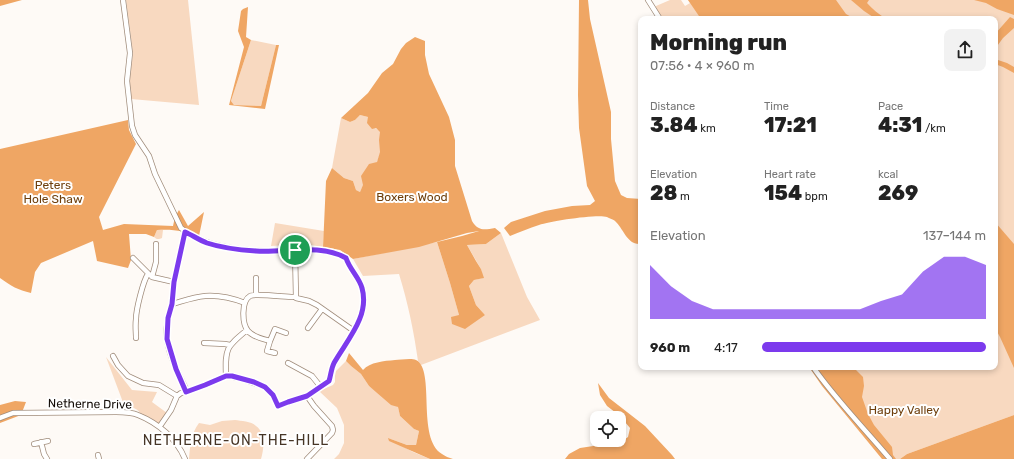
<!DOCTYPE html>
<html lang="en">
<head>
<meta charset="utf-8">
<style>
	body { margin:0; font-family:Rubik,sans-serif; background:#f2f2f2; color:#222; height:100vh; display:flex; flex-direction:column; font-size:15px; white-space:nowrap }
	* { box-sizing:border-box; margin:0 }
	p { font-size:13px; color:#767676 }
	.icon { flex:none; width:22px; height:22px; fill:none; stroke:currentColor; stroke-width:2; stroke-linecap:round; stroke-linejoin:round }
	.map { position:relative; flex:1; overflow:hidden }
	.sheet { position:absolute; left:638px; top:16px; width:360px; height:354px; display:flex; flex-direction:column; background:#fff; border-radius:8px; box-shadow:0 2px 6px #0003 }
	.sheet>* { flex:none }
	.controls { position:absolute; left:590px; top:411px; display:grid; gap:8px }
	.controls a { display:grid; place-items:center; width:36px; height:36px; border-radius:8px; background:#fff; box-shadow:0 2px 6px #0003; font-size:20px }
	.pin { position:absolute; display:grid; place-items:center; width:34px; height:34px; color:#fff; margin:-17px; border:2px solid #fff; border-radius:50%; box-shadow:0 1px 4px #0007 }
	.round { display:grid; place-items:center; flex:none; width:42px; height:42px; border-radius:8px; background:#f2f2f2 }
	.headline { display:flex; align-items:center; justify-content:space-between; height:68px; padding:0 12px }
	h1 { font-size:22px; font-weight:800; line-height:30px }
	.stats { display:grid; grid-template-columns:repeat(3,1fr); gap:6px; height:68px; padding:4px 12px }
	.stats div { display:grid; align-content:center }
	.stats b { font-size:20px; font-weight:800 }
	.stats small { font-size:11px; font-weight:400 }
	.stats p { font-size:11px }
	.chart { height:112px; padding:8px 12px }
	.chart p { display:flex; justify-content:space-between }
	.chart svg { width:100%; height:72px; margin-top:4px; fill:#7c3aed; opacity:.7 }
	ul { padding:0 12px; list-style:none; font-size:13px }
	li { display:grid; grid-template-columns:64px 48px 1fr; align-items:center; height:30px }
	li i { height:10px; border-radius:5px; background:#7c3aed }
	.map>svg:first-child { display:block }
	.green { fill:#f8d9c0 }
	.forest { fill:#efa664 }
	.lines { fill:none; stroke-linecap:round; stroke-linejoin:round }
	.minor-casing { stroke:#a18d7c; stroke-width:6 }
	.minor { stroke:#fff; stroke-width:4.5 }
	.route-casing { stroke:#fff; stroke-width:8 }
	.route { stroke:#7c3aed; stroke-width:5 }
	.labels { text-anchor:middle; dominant-baseline:central; stroke-width:4; stroke-linejoin:round; paint-order:stroke }
	.park-label { font-size:12px; fill:#6e3f0c; stroke:#fff }
	.street-label { font-size:12px; fill:#130c07; stroke:#fff }
	.quarter-label { font-size:14px; letter-spacing:1px; fill:#463526; stroke:#fff }
</style>
</head>
<body>
<div class="map">
<svg width="1014" height="459" viewBox="0 0 1014 459">
	<rect width="100%" height="100%" fill="#fefaf6"/>
	<path class="green" d="M126,0h62l11,105 -68,-6 -2,-17 4,-28z
		M670,0h11l4,6 5,-3 -2,-3h326v415l-107,39 -7,5h-10l-77,-92h182v-348h-333l-7,-10 1,-3z
		M251,40l25,5 -15,61 -27,-1 -3,-4z
		M360,115l8,2 7,11 5,3c0,7 1,17 0,23 -4,14 -14,25 -20,38l-4,-2 -3,-9 -9,-3 -12,-10 9,-50 9,4 5,-2z
		M275,223l49,8 -1,16 -18,-3 -34,2z
		M157,230h6l-1,8c-4,2 -6,1 -8,-1z
		M501,233l26,64 13,23 -119,45 -3,-4c-4,-29 -10,-58 -19,-87l-36,2 -10,-17 84,-17 13,41 9,32h26l-9,-10 -7,-19 5,-6 9,-2 -2,-9 -14,-24 19,-1z
		M106,357l26,33 25,2 -5,10 15,11 -7,13 -18,-9c-3,-9 -10,-10 -18,-12z
		M346,361l5,5 10,8 8,12 29,21 2,9 14,13 5,2 -3,14h-9l-19,-7 25,14 17,7h-96l5,-5 5,-11v-18l-7,-17 -18,-17 14,-6 2,-3v-6l1,-5z
		M235,420c6,1 16,1 21,6 10,7 8,23 5,33h-72c1,-12 2,-26 10,-36l11,2 12,-4z"/>
	<path class="forest" d="M0,0h22l-22,6z
		M579,0h9l2,19 21,93v27l4,42 6,14 6,3 14,1v17l-3,13 1,15c-12,0 -16,-16 -24,-23 -1,-1 -6,-3 -8,-4 -10,-3 -56,4 -68,8 -10,3 -19,7 -29,11l-6,-8 7,-6 34,-11 27,-5 18,-1 5,-4 -8,-15 -8,-58 -1,-33z
		M688,0h148l10,14 9,5h-154z
		M851,0h18l-2,3c5,6 12,11 19,16h-10l-12,-8z
		M974,0h40v15l-17,-6 -11,-6z
		M248,7l-2,30 5,3 -20,61 3,4 27,1 15,-61h3l-14,64 -36,-4 15,-58 -6,-16 3,-20 2,-2z
		M1010,17l4,2v9l-11,10 -8,11v-15z
		M415,37l10,4v14l4,19 20,43 6,23v26l17,55c6,10 12,9 23,7l6,5 -15,11 -19,1 9,16 5,8 3,9 -10,2 -5,6 7,19 9,10 -20,14 -13,-5 -1,-7 8,-2 -9,-32 -13,-41 25,-6 17,-5 -12,2 -48,14 -66,12 -13,-9 -17,-3 3,-66 6,-13 12,10 9,3 3,9 4,2 3,-7 -2,-9 8,-12 8,-2 3,-10 -1,-12 1,-8 -4,-4 -4,1 -5,-6 1,-6 -8,-2 -5,5 -5,2 -9,-4 27,-25 14,-20 11,-9 8,-15 5,-6z
		M995,59l12,4 7,4v6l-11,-6 -8,-3z
		M128,120l1,10 7,14 -37,73 4,13 21,-6 49,2 2,-9 4,-7 9,16 16,-14 -5,24c-15,-5 -25,-7 -42,-6l-3,7 -8,-3h-17l2,26 -3,8 -31,-7 -4,-20 -52,22 -6,9 -4,21c-13,-3 -20,-7 -31,-15v-129z
		M995,222l19,22v124l-14,-31 -5,-9z
		M349,353l14,17c7,-8 21,-9 32,-10 5,0 16,-2 21,0 20,10 0,78 26,94 3,2 7,4 11,5h-23l-41,-18 -1,-3 19,7h9l3,-14 -5,-2 -14,-13 -2,-9 -7,-2 -22,-19 -8,-12 -10,-8 -5,-5z
		M809,367h48l-2,2 8,8 1,9 -2,11 6,17 6,11 18,22 1,8 3,4h-14l-60,-73z
		M598,383l11,15 36,28 27,29 3,4h-110l4,-5 11,-6 20,-3 21,-3 7,-5 2,-9 -10,-12 -13,-10 -7,-11z
		M15,401l11,1 -5,13 -21,8v-18z
		M1014,415v44h-114l7,-5z"/>
	<g class="lines">
		<defs>
			<path id="minor" d="M123,0l7,53 -3,28 5,45 3,9 14,21 6,18 26,54c23,20 65,23 94,23 24,0 49,-5 71,7 4,11 13,19 16,30 9,28 -15,52 -28,75 -3,6 -3,12 -5,18l-22,15 -29,10 -5,-11 -8,-8 -25,-9 -14,-2 -21,9 -24,8 -4,3 -6,14 -11,16
				M648,0l12,19
				M185,232c-4,17 -8,34 -11,51 -1,7 -1,14 -2,21 -3,13 -7,22 -5,36 3,18 12,35 20,51
				M295,250l1,48 13,3 8,4 37,26
				M133,258l19,19 22,5
				M152,277l4,-15v-18
				M256,295v-17
				M172,304c11,-3 22,-7 33,-8 14,-1 27,2 40,7
				M308,328l14,-19
				M286,333l-11,-4 -5,12c-7,-2 -17,-4 -22,-10 -6,-7 -7,-30 2,-35 5,-3 35,1 43,1
				M136,338c0,-6 -1,-12 0,-19 0,-9 7,-38 12,-45
				M270,341l-3,10 8,2
				M204,343l21,1 5,1
				M113,356l5,9 10,11 15,7 16,2 18,11
				M288,363l24,13 8,10
				M813,367c23,33 51,61 77,92
				M226,376c-1,-27 0,-29 21,-46
				M307,396l7,10 18,20 1,4 -1,3 -25,26
				M0,418l13,-5 103,-1c8,0 15,0 22,3 20,8 39,24 47,44
				M41,442l3,12 3,5
				M34,444l14,-3
				M98,455l1,4"/>
		</defs>
		<use href="#minor" class="minor-casing"/>
		<use href="#minor" class="minor"/>
	</g>
	<g class="lines">
		<defs>
			<path id="route" d="M185,232c7,3 14,8 22,11 15,5 33,7 49,8 30,2 63,-8 90,7 4,12 13,19 16,30 8,28 -15,52 -28,75 -3,6 -3,12 -5,18l-22,15 -19,6 -10,4 -5,-11 -8,-8 -11,-5 -22,-6h-6l-21,9 -19,7 -10,-23 -9,-30 1,-21 4,-14 2,-22z"/>
		</defs>
		<use href="#route" class="route-casing"/>
		<use href="#route" class="route"/>
	</g>
	<g class="labels">
		<g class="park-label">
			<text x="53" y="185">Peters<tspan x="53" dy="14">Hole Shaw</tspan></text>
			<text x="412" y="197">Boxers Wood</text>
			<text x="904" y="410">Happy Valley</text>
		</g>
		<g class="street-label">
			<text transform="translate(90 404) rotate(1)">Netherne Drive</text>
		</g>
		<g class="quarter-label">
			<text x="236" y="440">NETHERNE-ON-THE-HILL</text>
		</g>
	</g>
</svg>
<div class="controls">
<a><svg class="icon" aria-label="locate" viewBox="0 0 24 24"><circle cx="12" cy="12" r="6"/><path d="M12 2v4M12 18v4M2 12h4M18 12h4"/></svg></a>
</div>
<div class="pin" style="left:295px;top:250px;background:#1e9e55"><svg class="icon" aria-label="arrive" viewBox="0 0 24 24"><path d="M6 21V4h12l-3 4 3 4H6"/></svg></div>
<section class="sheet">
<div class="headline"><div><h1>Morning run</h1><p>07:56 · 4 × 960 m</p></div><a class="round"><svg class="icon" aria-label="share" viewBox="0 0 24 24"><path d="M12 15V3M7 8l5-5 5 5M5 13v7h14v-7"/></svg></a></div>
<div class="stats">
<div><p>Distance</p><b>3.84<small> km</small></b></div>
<div><p>Time</p><b>17:21</b></div>
<div><p>Pace</p><b>4:31<small> /km</small></b></div>
</div>
<div class="stats">
<div><p>Elevation</p><b>28<small> m</small></b></div>
<div><p>Heart rate</p><b>154<small> bpm</small></b></div>
<div><p>kcal</p><b>269</b></div>
</div>
<div class="chart"><p><span>Elevation</span>137–144 m</p>
<svg viewBox="0 0 160 44" preserveAspectRatio="none"><path d="M0 44V11L10 24L20 33L30 38L40 38L50 38L60 38L70 38L80 38L90 38L100 38L110 33L120 29L130 15L140 6L150 6L160 11V44z"/></svg>
</div>
<ul>
<li><b>960 m</b>4:17<i style="width:100%"></i></li>
</ul>
</section>
</div>
</body>
</html>
